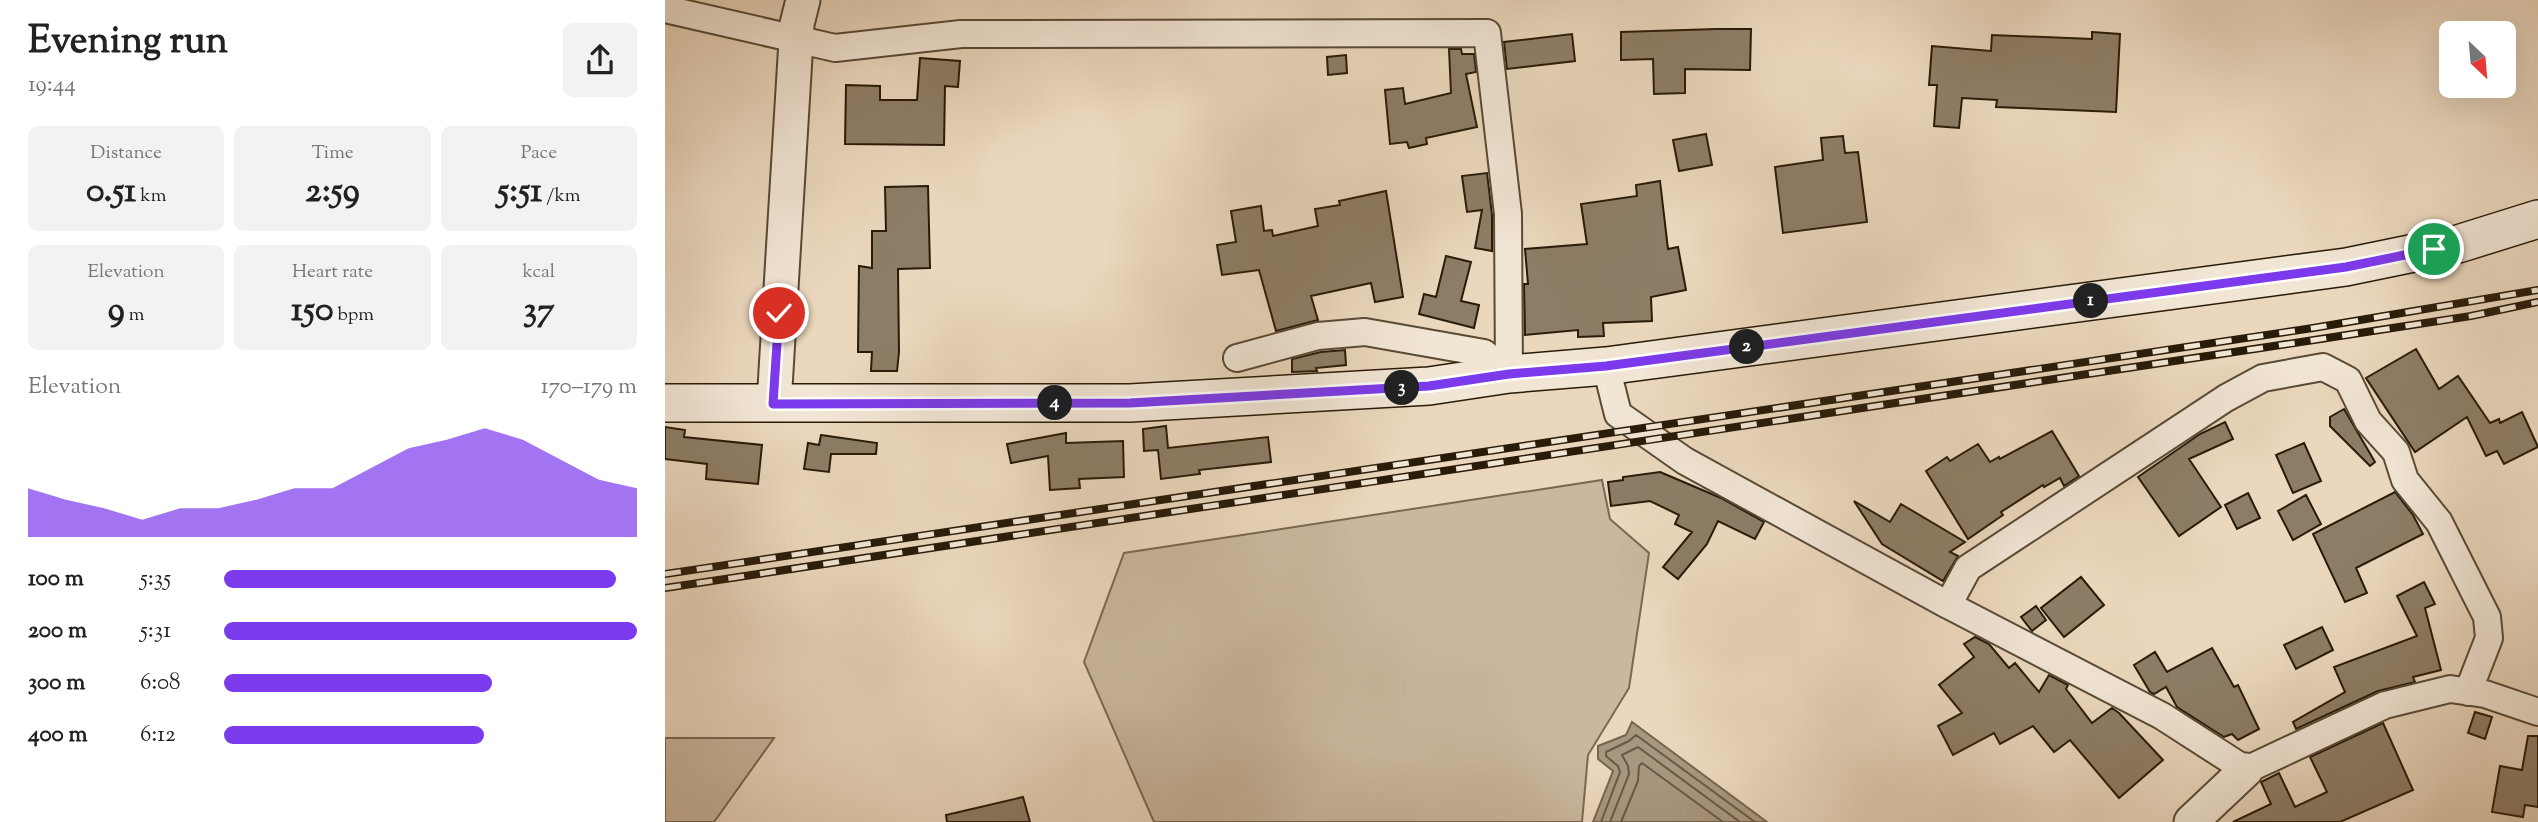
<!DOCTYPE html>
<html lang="en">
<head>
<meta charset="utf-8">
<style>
	body { margin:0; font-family:"Sorts Mill Goudy",serif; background:#f2f2f2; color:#222; height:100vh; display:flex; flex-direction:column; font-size:26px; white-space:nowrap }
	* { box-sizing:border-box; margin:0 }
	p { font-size:23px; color:#767676 }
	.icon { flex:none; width:38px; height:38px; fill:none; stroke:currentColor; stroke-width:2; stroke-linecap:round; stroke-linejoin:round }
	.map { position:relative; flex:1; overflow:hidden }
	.details { display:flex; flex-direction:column; background:#fff; width:665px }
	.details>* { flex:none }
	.needle { width:46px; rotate:154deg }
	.buttons { position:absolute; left:1774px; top:21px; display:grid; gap:14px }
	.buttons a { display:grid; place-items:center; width:77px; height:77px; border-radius:10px; background:#fff; box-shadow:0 7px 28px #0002; font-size:35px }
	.pin { position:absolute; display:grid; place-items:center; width:60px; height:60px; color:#fff; margin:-30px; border:4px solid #fff; border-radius:50%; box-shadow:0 2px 7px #0007 }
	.km { position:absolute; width:35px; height:35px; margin:-18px; border-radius:50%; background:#222; color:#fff; font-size:19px; line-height:35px; text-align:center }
	.round { display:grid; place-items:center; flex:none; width:74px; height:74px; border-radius:10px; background:#f2f2f2 }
	.head { display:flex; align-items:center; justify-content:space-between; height:119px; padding:0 28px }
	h1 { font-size:38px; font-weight:800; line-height:52px }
	.stats { display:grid; grid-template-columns:repeat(3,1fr); gap:10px; height:119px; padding:7px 28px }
	.stats div { display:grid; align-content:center; border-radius:10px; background:#f2f2f2; text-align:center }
	.stats b { font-size:35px; font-weight:800 }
	.stats small { font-size:19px; font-weight:400 }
	.stats p { font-size:19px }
	.chart { height:196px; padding:14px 28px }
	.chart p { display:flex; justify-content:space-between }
	.chart svg { width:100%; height:126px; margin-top:7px; fill:#7c3aed; opacity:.7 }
	ul { padding:0 28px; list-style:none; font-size:23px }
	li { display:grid; grid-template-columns:112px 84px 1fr; align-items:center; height:52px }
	li i { height:18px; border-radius:9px; background:#7c3aed }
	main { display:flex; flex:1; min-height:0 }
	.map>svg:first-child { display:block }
	.green { fill:#c9b79e; stroke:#796953; stroke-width:2 }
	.water { fill:#a8977f; stroke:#75654f; stroke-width:2 }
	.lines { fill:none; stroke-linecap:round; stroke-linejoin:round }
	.shore { stroke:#685944; stroke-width:2 }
	.building { fill:#8d7d66; stroke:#291b08; stroke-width:2 }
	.minor-casing { stroke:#594a35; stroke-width:30 }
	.tertiary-casing { stroke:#594a35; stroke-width:37 }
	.secondary-casing { stroke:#291b08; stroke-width:40 }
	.minor { stroke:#f1e5d4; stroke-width:26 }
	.tertiary { stroke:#f1e5d4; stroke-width:33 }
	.secondary { stroke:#f1e5d4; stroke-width:37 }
	.rail-casing { stroke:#291b08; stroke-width:8 }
	.rail { stroke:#f1e5d4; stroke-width:5; stroke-dasharray:16; stroke-linecap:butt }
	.route-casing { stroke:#fff; stroke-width:14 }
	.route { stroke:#7c3aed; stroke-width:9 }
</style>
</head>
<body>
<main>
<section class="details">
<div class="head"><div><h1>Evening run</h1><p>19:44</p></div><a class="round"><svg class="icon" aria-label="share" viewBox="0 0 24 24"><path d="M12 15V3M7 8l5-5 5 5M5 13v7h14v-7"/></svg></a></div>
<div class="stats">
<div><p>Distance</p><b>0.51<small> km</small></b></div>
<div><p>Time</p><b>2:59</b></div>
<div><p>Pace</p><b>5:51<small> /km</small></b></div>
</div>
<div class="stats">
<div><p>Elevation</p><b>9<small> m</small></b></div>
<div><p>Heart rate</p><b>150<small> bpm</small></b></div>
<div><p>kcal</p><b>37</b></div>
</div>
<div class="chart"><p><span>Elevation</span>170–179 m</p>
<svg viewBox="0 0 160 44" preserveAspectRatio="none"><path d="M0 44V27L10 31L20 34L30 38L40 34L50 34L60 31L70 27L80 27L90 20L100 13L110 10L120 6L130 10L140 17L150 24L160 27V44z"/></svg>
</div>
<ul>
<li><b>100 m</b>5:35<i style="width:95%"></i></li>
<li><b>200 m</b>5:31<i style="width:100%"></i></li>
<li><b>300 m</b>6:08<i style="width:65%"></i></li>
<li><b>400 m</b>6:12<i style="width:63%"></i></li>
</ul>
</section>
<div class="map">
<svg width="1873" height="822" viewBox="0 0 1873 822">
	<rect width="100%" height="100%" fill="#ead7bd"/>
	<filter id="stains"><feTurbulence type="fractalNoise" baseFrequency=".00286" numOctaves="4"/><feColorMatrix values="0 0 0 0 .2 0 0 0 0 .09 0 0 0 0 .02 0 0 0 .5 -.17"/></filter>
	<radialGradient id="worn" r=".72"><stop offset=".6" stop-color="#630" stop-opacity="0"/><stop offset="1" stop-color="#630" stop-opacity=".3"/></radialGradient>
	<path class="green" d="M937,480l8,39 39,34 -20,135 -41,67 -6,67h-428l-70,-160 40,-109z
		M0,738h109l-60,84h-49z"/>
	<path class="water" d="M967,722l135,100h-174l20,-51 -15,-12v-13l28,-11z"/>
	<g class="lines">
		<path class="shore" d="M936,822l19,-50 -2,-6 -12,-10v-4l23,-11 7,-6 119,87
			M945,822l19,-48 -1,-8 -6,-11 16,-8 102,75
			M956,822l17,-41 1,-15 3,-3 81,59"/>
	</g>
	<path class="building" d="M1051,29h35l-1,41 -65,-1v24l-31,1 -1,-35 -32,1v-28z
		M1427,32l28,2 -4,78 -120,-5 1,-7 -35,-2 -3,30 -25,-2 3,-41h-8l3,-39 59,5 1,-16 100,4z
		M907,34l3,27 -68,8 -3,-27z
		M784,49h12l1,5h12l2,18 -10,2 11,53 -51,11 1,6 -18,4 -2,-6 -17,2 -5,-54 18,-2 2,16 46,-11z
		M681,55l1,18 -19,2 -1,-18z
		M255,58l40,3 -2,26 -13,-1 -1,59 -99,-1 1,-59 34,1v14h37z
		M1041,134l6,31 -33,6 -6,-31z
		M1178,136l2,17 13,-1 9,70 -84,11 -8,-66 48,-7 -2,-22z
		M822,173l5,42v36l-17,-3 7,-38 -15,2 -5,-36z
		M995,181l8,68 10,-2 8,43 -35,7 1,24 -49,2 1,13 -26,1v-7l-53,5 -1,-51h4l-3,-35 62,-5 -6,-40 56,-8 -1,-11z
		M263,186l2,82 -32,1 1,83 -2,19h-26l1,-19h-14l1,-86 13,2v-37h14l-1,-44z
		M721,191l17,106 -28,5 -4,-19 -60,13 7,24 -42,11 -17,-61 -37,5 -5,-30 19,-3 -5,-31 30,-5 3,25 8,-1 1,6 45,-10 -3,-17 25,-4 -1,-4z
		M781,256l25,6 -10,39 18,4 -5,23 -55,-14 5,-20 12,3z
		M1751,349l23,40 19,-13 32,47 9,-4 1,4 22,-11 16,35 -34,17 -7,-13 -11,5 -19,-39 -52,35 -49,-74z
		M680,350l1,15 -30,3 1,3 -25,1v-13l29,-7z
		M1679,409l31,53 -5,4 -40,-40v-9z
		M1560,422l8,17 -44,20 32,48 -42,29 -41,-59 62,-43z
		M501,426l2,22 100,-11 3,25 -72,8 1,4 -39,5 -3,-29 -14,1 -1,-22z
		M0,427l20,3 -1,7 78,8 -4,39 -52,-5 1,-15 -42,-5z
		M1387,431l27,45 -15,10 -4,-8 -16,9 -1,-2 -42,27 2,3 -35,24 -42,-68 21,-14 3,4 28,-17 12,18 9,-5 1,2z
		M401,433v10l57,-2 1,36 -45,2 1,9 -30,2 -2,-34 -37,7 -4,-19z
		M156,435l56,8 -1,11h-45l-2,18 -25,-3 4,-26 11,2z
		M1639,443l17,38 -28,12 -17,-38z
		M995,472l61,26 43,24 -9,17 -37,-18 -11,23 -29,35 -15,-12 29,-35 -17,-8 4,-9 -29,-14 -39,5 -3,-24 15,-2v-3z
		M1730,492l18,23 10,19 -67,34 11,25 -22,9 -32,-68z
		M1583,493l12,25 -23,11 -12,-24z
		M1641,495l15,29 -28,16 -15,-29z
		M1189,501l36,21 11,-18 64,38 -15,10 8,4 -15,25 -61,-37z
		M1416,577l23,28 -40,32 -23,-29z
		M1759,582l11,22 -10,4 16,62 -28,7 2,5 -37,9 -82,38 -3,-7 52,-30 -11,-25 83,-31 -20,-40z
		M1371,606l10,14 -14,11 -11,-14z
		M1657,627l11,23 -37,19 -12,-24z
		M1310,637l14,7 20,24 6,-5 24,29 10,-17 19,10 -2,4 26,34 20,-15 7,5 44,47 -44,38 -49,-58 -16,12 -21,-26 -33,18 -6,-11 -41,22 -15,-29 24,-13 -23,-28 35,-28 -10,-13z
		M1547,648l22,39 4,-2 21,44 -21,11 -6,-6 -8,3 -47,-30 -11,-20 -12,7 -4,-2 -16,-27 21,-13 12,20z
		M1810,712l17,5 -7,22 -17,-6z
		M1718,723l30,67 -73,32h-107l38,-18 -10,-22 18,-9 16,34 32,-15 -17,-35z
		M1863,736h10v71l-13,-2 -2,12 -31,-5 8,-46 22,4z
		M358,797l7,25h-83l-1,-7z"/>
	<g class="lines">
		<defs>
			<path id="minor" d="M0,9l170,39 126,-14 526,-1 21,181 1,160
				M572,358l81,-22 47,-4 119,21 25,21
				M941,366l12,48 67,47 263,144 214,111 84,54 139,-65 65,-16 35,5 53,18
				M1283,605l20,-37 258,-170 37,-20 60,-11 25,13 20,41 28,31 9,28 34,42 48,95 2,21 -21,54"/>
			<path id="tertiary" d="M109,404l23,-380 6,-24
				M1526,822l55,-52"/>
			<path id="secondary" d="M0,403h465l299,-17 80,-12 97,-8 740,-99 112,-23 80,-25"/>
		</defs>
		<use href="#minor" class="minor-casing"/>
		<use href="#tertiary" class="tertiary-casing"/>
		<use href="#secondary" class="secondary-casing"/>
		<use href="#minor" class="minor"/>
		<use href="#tertiary" class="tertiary"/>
		<use href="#secondary" class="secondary"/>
		<defs>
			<path id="rail" d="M0,574l1648,-246 225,-38
				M0,588l1649,-248 157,-24 67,-14"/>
		</defs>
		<use href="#rail" class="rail-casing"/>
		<use href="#rail" class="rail"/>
	</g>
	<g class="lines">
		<defs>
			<path id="route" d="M114,313l-6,91 357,-1 299,-17 80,-12 97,-8 740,-99 88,-18"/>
		</defs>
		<use href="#route" class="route-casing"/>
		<use href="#route" class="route"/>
	</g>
	<rect width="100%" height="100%" filter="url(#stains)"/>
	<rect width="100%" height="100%" fill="url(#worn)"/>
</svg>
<div class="buttons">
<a><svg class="needle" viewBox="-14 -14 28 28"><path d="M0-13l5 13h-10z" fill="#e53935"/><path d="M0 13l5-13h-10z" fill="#767676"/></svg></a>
</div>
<div class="pin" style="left:1769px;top:249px;background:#1e9e55"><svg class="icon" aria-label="arrive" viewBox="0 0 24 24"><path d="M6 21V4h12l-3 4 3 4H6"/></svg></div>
<div class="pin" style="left:114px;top:313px;background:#d93025"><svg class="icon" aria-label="check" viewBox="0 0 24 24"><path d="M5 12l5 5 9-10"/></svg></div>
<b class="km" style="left:1426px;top:301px">1</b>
<b class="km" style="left:1082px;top:347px">2</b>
<b class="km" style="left:737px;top:388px">3</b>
<b class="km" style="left:390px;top:403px">4</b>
</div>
</main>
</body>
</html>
